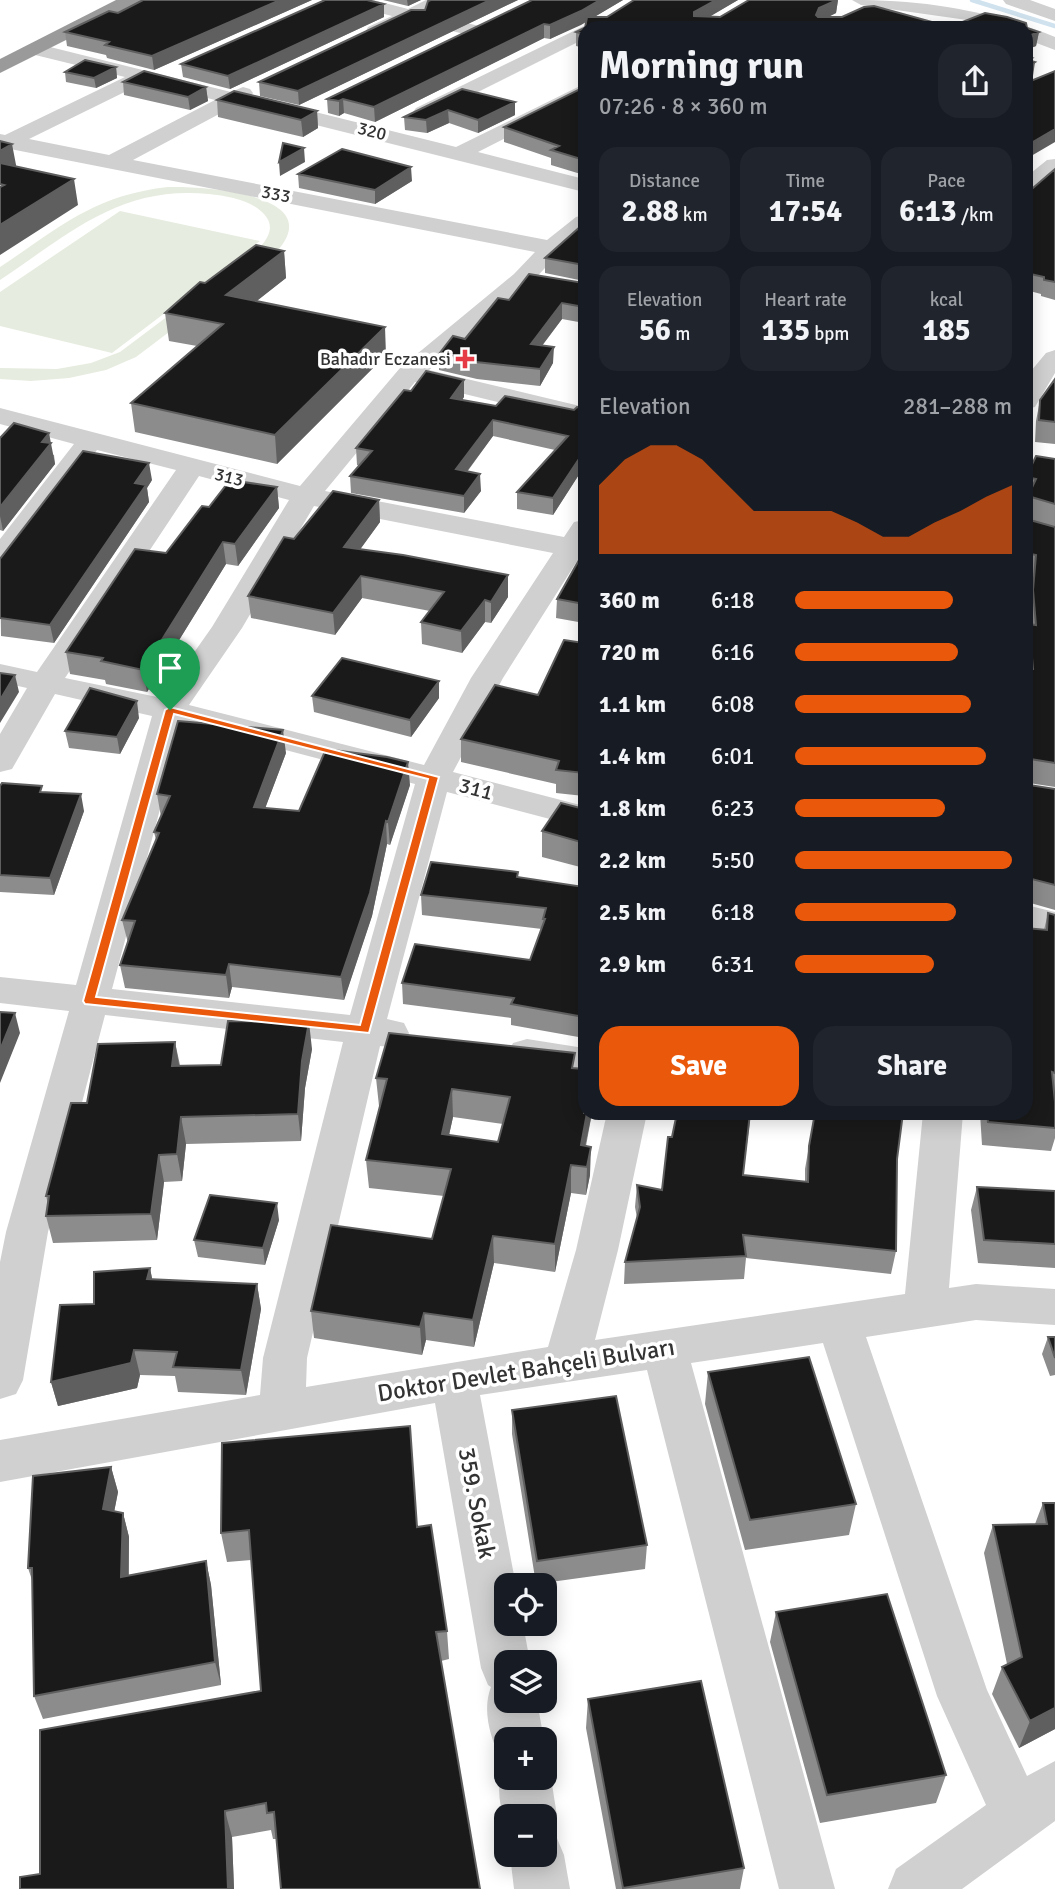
<!DOCTYPE html>
<html lang="en">
<head>
<meta charset="utf-8">
<style>
	body { margin:0; font-family:Signika,sans-serif; background:#20242c; color:#f1f3f6; height:100vh; display:flex; flex-direction:column; font-size:26px; white-space:nowrap }
	* { box-sizing:border-box; margin:0 }
	p { font-size:23px; color:#9ea1a6 }
	.icon { flex:none; width:38px; height:38px; fill:none; stroke:currentColor; stroke-width:2; stroke-linecap:round; stroke-linejoin:round }
	.map { position:relative; flex:1; overflow:hidden }
	.side { position:absolute; left:578px; top:21px; width:455px; height:1099px; display:flex; flex-direction:column; background:#171b24; border-radius:21px; box-shadow:0 4px 18px #0003 }
	.side>* { flex:none }
	.controls { position:absolute; left:494px; top:1573px; display:grid; gap:14px }
	.controls a { display:grid; place-items:center; width:63px; height:63px; border-radius:14px; background:#171b24; box-shadow:0 4px 18px #0003; font-size:35px }
	.pin { position:absolute; display:grid; place-items:center; width:60px; height:60px; color:#fff; margin:-72px -30px; border-radius:50% 50% 50% 0; rotate:-45deg; box-shadow:0 0 7px #0007 }
	.pin .icon { rotate:45deg }
	.round { display:grid; place-items:center; flex:none; width:74px; height:74px; border-radius:21px; background:#20242c }
	.overview { display:flex; align-items:center; justify-content:space-between; height:119px; padding:0 21px }
	h1 { font-size:38px; font-weight:700; line-height:52px }
	.stats { display:grid; grid-template-columns:repeat(3,1fr); gap:10px; height:119px; padding:7px 21px }
	.stats div { display:grid; align-content:center; border-radius:18px; background:#20242c; text-align:center }
	.stats b { font-size:30px; font-weight:700 }
	.stats small { font-size:19px; font-weight:400 }
	.stats p { font-size:19px }
	.chart { height:196px; padding:14px 21px }
	.chart p { display:flex; justify-content:space-between }
	.chart svg { width:100%; height:126px; margin-top:7px; fill:#ea580c; opacity:.7 }
	.cta { display:flex; gap:14px; margin-top:auto; padding:14px 21px }
	.cta a { flex:1; height:80px; border-radius:21px; background:#ea580c; color:#fff; font-size:28px; font-weight:700; line-height:80px; text-align:center }
	.cta a+a { background:#20242c; color:#f1f3f6 }
	ul { padding:0 21px; list-style:none; font-size:23px }
	li { display:grid; grid-template-columns:112px 84px 1fr; align-items:center; height:52px }
	li i { height:18px; border-radius:9px; background:#ea580c }
	.map>svg:first-child { display:block }
	.green { fill:#e6ecdf }
	.lines { fill:none; stroke-linecap:round; stroke-linejoin:round }
	.stream { stroke:#cfe2ee; stroke-width:4.5 }
	.minor { fill:#d0d0d0; fill-rule:evenodd }
	.highway { fill:#9a9a9a; fill-rule:evenodd }
	.wall { fill:#8c8c8c; fill-rule:evenodd }
	.shaded-wall { fill:#5f5f5f }
	.building { fill:#1a1a1a; stroke:#5f5f5f; stroke-width:2; fill-rule:evenodd }
	.route { fill:#ea580c; stroke:#fff; stroke-width:2; fill-rule:evenodd }
	.poi-dot { fill:#e63946; stroke:#fff; stroke-width:2.5 }
	.labels { text-anchor:middle; dominant-baseline:central; stroke-width:7; stroke-linejoin:round; paint-order:stroke }
	.far-street-label { font-size:18px; fill:#333; stroke:#fff }
	.far-poi-label { font-size:18px; fill:#333; stroke:#fff; text-anchor:end }
	.street-label { font-size:21px; fill:#333; stroke:#fff }
	.near-street-label { font-size:24px; fill:#333; stroke:#fff }
</style>
</head>
<body>
<div class="map">
<svg width="1055" height="1889" viewBox="0 0 1055 1889">
	<rect width="100%" height="100%" fill="#fff"/>
	<path class="green" d="M168,187c28,-1 158,5 111,62l-143,108 -30,13 -37,8 -38,3 -31,-2v-11l57,1 34,-6 29,-11 140,-105c9,-10 15,-21 4,-33 -13,-14 -36,-18 -55,-20 -89,-9 -140,40 -209,86v-13c59,-39 94,-72 168,-80z
		M120,211l140,30 -148,112 -112,-27v-34z"/>
	<g class="lines">
		<path class="stream" d="M972,0l83,26"/>
		<path class="minor" d="M342,0h31l35,9 18,-9h24l-23,13 100,25 3,4 -10,6 -108,-27 -30,14h-14l-2,-4 2,-4 24,-11 -47,-12z
			M852,0c73,0 136,10 203,37v13l-29,-11v-11h-30l-22,-7 -113,-16z
			M1003,0h27l25,9v12l-49,-17z
			M584,26l7,2h-7v11l-154,77h-14l-3,-4 3,-4z
			M34,43l197,49 12,-5 7,2 3,4 -2,3 205,51 128,-63v14l-106,54 106,27v13l-348,-87 -103,55 414,80 29,-23 8,-2v18l-25,20 -29,31 -101,86 155,37v16l-169,-41 -90,109 239,46 10,-15 10,-2v39l-5,-1 -76,120 -50,94 131,34v22l-137,-36 -60,227 17,4 5,10 -5,10 -14,4 -10,-1 -73,312 -1,29 242,-40 28,-97 31,-137h40l-29,137 -23,90 310,-46 18,-181h40l-14,175 27,-4 79,5v36l-79,-5 -110,17 121,353 40,86 28,-15v60l-93,68h-74l8,-20 90,-64 -49,-109 -114,-353 -132,20 144,526h-56l-132,-519 -167,25 36,191h-10v38h17l7,38h-24v39h31l7,39h-38v38h38v-15l7,15 6,38 -7,17 6,3 8,19 6,34h-56l-4,-34h34v-39h-38v6c-9,-20 -9,-42 -1,-62l-5,-2c-10,-22 -18,-48 -9,-71l-3,-2 -7,-17 -46,-265 -435,79v-42l260,-45 3,-37 80,-316 -238,-27 -57,217 -25,148 -7,14 -16,5v-137l6,-30 63,-221 -69,-8v-26l76,8 76,-269 -97,-22 -43,75 -12,3v-38l27,-46 -27,-6v-18l37,8 139,-202 -79,-20 -87,114 -10,3v-28l74,-95 -74,-20v-16l300,78 100,-118 114,-94 21,-22 -535,-105v-13l5,1 120,-58 -98,-24 -3,-4zM145,82l70,18 -106,55 -80,-16zM199,476l90,24 -77,127 -50,71 -97,-20zM314,506l239,47 -82,125 -47,87 -235,-60 53,-77zM183,723l232,61 -65,231 -238,-26z
			M1055,159v16l-21,17 -8,1v-16l21,-17z
			M1055,350v23l-20,34 -9,2v-32l20,-24z
			M1026,905l29,7v26l-29,-9z
			M527,1039l57,9v28l-71,-13 -5,-10 5,-10z"/>
		<path class="highway" d="M116,0h25l-3,4 -138,69v-14z"/>
	</g>
	<path class="wall" d="M312,0l-158,70 -47,-12 -1,-3 -39,-9 -2,-14 53,-19z
		M383,0h38l-13,6z
		M431,0h87l-219,105 -39,-9 -1,-14 166,-72z
		M532,0h91l-29,17h13l27,-17h104l-28,16 10,1 29,-17h89l-2,13 -8,4h14l22,-10 10,-1 76,21 35,-14 22,4 19,6 1,5 12,4 -3,14 -10,4v-22h-441l1,-7 -36,18 -6,-1 -169,84 -31,-9 -5,3 -11,-3 -1,-14z
		M384,4v13l-154,72 -47,-12 -2,-13z
		M584,28v20l-8,-2v-14z
		M116,67l1,11 -21,10 -30,-6 -1,-10z
		M123,82l83,5 2,14 -18,9 -66,-15z
		M584,87v88l-33,-10v-7l-47,-16v-15z
		M462,89l53,13v13l-37,18 -29,-10 -22,10 -22,-3 -1,-13z
		M217,100l100,11 1,17 -15,9 -85,-20z
		M1055,169v131l-14,-4v-2l-15,-4v-96z
		M298,174l114,7 -37,23 -76,-16z
		M584,226v55l-39,-8v-15z
		M284,251l2,27 -30,23 130,54 -109,109 -142,-32 -4,-29 66,-57 -28,-5 -4,-28 40,-30z
		M584,283v40l-22,-4 -20,27 11,17 -13,23 -63,-7 -38,-9v-16l26,-15 44,-39z
		M1055,379v65l-20,-2 1,-21 4,-21z
		M464,397l-2,3 34,6 78,4 10,-2v66l-4,-1 -27,42 -36,-6v-17l38,-42 -62,-14 -26,36 14,19 -17,22 -113,-20 -1,-17 9,-10 -2,-1 -1,-17z
		M0,438l54,17 1,9 -52,67 -3,-1z
		M1055,459v328l-26,-4v2l26,4v121l-28,-8 -1,2v-263l3,-17 -1,-11 4,-36 -6,-1v-33l4,-23 -4,-2v-9l1,-9h-1v-23z
		M152,480l-5,8 2,14 -95,141 -53,-7 -1,-77z
		M277,487l2,21 -41,58 -12,-2 -79,128 -41,-8 -1,-4 -35,-6 -4,-22 100,-99 43,-46z
		M379,500l1,22 -20,27 148,26v22l-17,26 -6,-1 -23,31 -40,-9 -1,-22 9,-11 -68,-13 -27,37 -84,-17 -3,-22 46,-57z
		M584,551v72l-28,-5 1,-19z
		M584,643v153l-28,-3v-9l-95,-22v-23l77,-44z
		M439,681v17l-28,39 -97,-25 -2,-16z
		M139,718l-19,36 -51,-6 -4,-17z
		M286,753l-21,55 34,3 111,-26 -20,60 -3,-1 -15,72 -28,84 -112,-13 -3,11 -104,-10 -5,-23 8,-22 -6,-23 34,-80 -2,-8 7,-15 -4,-23z
		M0,786l43,6 41,19 -30,84 -54,-3z
		M584,809v59l-42,-11v-26z
		M518,877l66,10v151l-73,-13v-7l-108,-14 -1,-21 128,-23 12,-31 -120,-14 -1,-20z
		M1048,913l7,2v223l-4,13 -69,-6 -2,-32h46l18,-183z
		M175,1042l5,23h41l91,-16 -7,39 -4,53 -115,3 -4,37 -18,1 -7,58 -104,3 -7,-27 2,-12 -2,-8 41,-93z
		M575,1068l9,45h8l-6,33 4,29 -4,20 -15,-2 -16,79 -61,-9 -20,84 -48,-7 -4,15 -108,-17 -3,-27 121,-72 12,-43 -75,-8 -3,-28 14,-54h-1l-3,-28zM453,1117l50,7 -5,18 -49,-7z
		M677,1113h74l-8,62 62,7v-13l4,-23 88,13 -1,92 -5,23 -145,-16 -2,21 -120,5 1,-22 12,-44 -2,-11 2,-22 25,5z
		M977,1187l78,4v77l-77,-5 -7,-53z
		M279,1220l-14,45 -67,-8 -4,-17z
		M150,1268l2,11 105,5 4,25 -15,86 -68,-3 -3,-16 -35,-1 -3,13 -79,18 -7,-24 43,-78z
		M1048,1337h7v38l-5,1 -8,-22z
		M708,1372l148,132 -7,31 -104,15 -40,-146z
		M512,1410l135,135 -2,24 -109,15 -24,-150z
		M222,1443l196,84 29,104 2,28 -8,2 -164,178h-4l-2,-9 -39,7 2,52h-214l20,-15 221,-183 -10,-131 -24,2 -6,-29z
		M111,1467l7,25 -4,20 9,1 6,24v38l77,-14 5,24 10,100 -178,34 -9,-23 -2,-116 -4,-12z
		M1043,1503h12v226l-36,19 -27,-54 10,-27 5,-3 -23,-111 9,-28 42,-1z
		M776,1612l170,163 -10,28 -116,20 -50,-181z
		M588,1699l156,169 -4,21h-124l-30,-161z"/>
	<path class="shaded-wall" d="M280,0h32l-158,70 -2,-14z
		M407,0h14l-13,6z
		M490,0h28l-219,105 -1,-14z
		M600,0h23l-42,25 -31,14v-14z
		M716,0h22l-44,26v-14z
		M838,0l-2,13 -18,9 -2,-7 3,-7z
		M384,4v13l-154,72 -2,-13z
		M544,24v14l-169,84 -1,-15z
		M1039,32l-3,14 -10,4v-13z
		M1032,58l-1,7 4,-3 -2,14 -7,5v-13l2,-8z
		M116,67l1,11 -21,10 -2,-10z
		M206,87l2,14 -18,9 -2,-13z
		M343,99l1,14 -5,3v-15z
		M515,102v13l-37,18v-13z
		M448,110l1,13 -22,10 -1,-13z
		M317,111l1,17 -15,9 -2,-17z
		M1055,129v13l-29,17v-13z
		M12,144l5,26 -17,10v-29z
		M304,148l1,14 -25,14 -1,-14z
		M411,167l1,14 -37,23v-14z
		M74,179l4,26 -78,50v-30z
		M284,251l2,27 -57,45 -3,-28z
		M562,303v16l-31,41v-16z
		M385,327l1,28 -109,109 -2,-29z
		M554,347l-1,16 -13,23v-17z
		M464,380v17l-12,18 -1,-17z
		M493,420v16l-37,50v-17z
		M49,433l6,31 -52,67 -3,-15v-9l42,-65z
		M581,456l-1,17 -27,42v-17z
		M149,463l3,17 -5,8 2,14 -95,141 -4,-18 85,-142z
		M480,474l1,17 -17,22v-17z
		M277,487l2,21 -41,58 -3,-22z
		M379,500l1,22 -34,47 -2,-22z
		M223,542l3,22 -79,128 -4,-22z
		M508,575v22l-17,26v-21z
		M361,576l1,22 -27,37 -2,-22z
		M485,600v22l-23,31 -1,-22z
		M15,675l4,17 -19,31v-23z
		M439,681v17l-28,39 -1,-17z
		M137,701l2,17 -19,36 -3,-17z
		M283,730l3,23 -29,77 -3,-23z
		M408,762l2,23 -20,60 -2,-23z
		M81,794l3,17 -30,84 -4,-17z
		M386,821l1,23 -15,72 -28,84 -3,-23z
		M1032,879l-5,23 -1,2v-7l3,-15z
		M229,964l3,23 -3,11 -3,-23z
		M15,1013l5,20 -20,50v-33z
		M309,1022l3,27 -7,39 -4,53 -3,-27 4,-53z
		M175,1042l5,28 -8,-4z
		M452,1089l1,28 -10,45 -1,-28z
		M587,1113h5l-11,53v-21z
		M181,1117l5,27 -4,37 -5,-27z
		M591,1147l-1,28 -4,20 1,-28z
		M159,1155l5,27 -7,58 -6,-26z
		M571,1165v28l-16,79v-28z
		M277,1203l2,17 -14,45 -2,-17z
		M493,1236l1,27 -20,84 -1,-27z
		M150,1268l5,25 -8,-14z
		M257,1284l4,25 -15,86 -5,-25z
		M424,1313l2,27 -4,15 -2,-28z
		M134,1350l6,25 -3,13 -79,18 -7,-24z
		M111,1467l7,25 -8,41 -7,-24z
		M123,1513l6,24 -1,63 -7,-23z
		M206,1561l5,24 10,100 -6,-23z
		M1055,1708v21l-36,19 11,-27z
		M225,1811l7,26 2,52h-6z"/>
	<path class="building" d="M143,0h137l-128,56 -47,-11 4,-3 -44,-10 44,-21 9,2z
		M325,0h42l17,4 -156,72 -47,-12z
		M431,0h59l-192,91 -39,-9 152,-72h14l3,-9z
		M532,0h68l-19,11 -31,14 -6,-1 -170,83 -31,-8 -4,2 -12,-2z
		M634,0h82l-22,12v4l26,1 29,-17h88l-18,8 -3,7 2,2h24l22,-10 10,-1 76,21 35,-14 22,4 19,6 1,5 12,4 -13,5v-9h-441l2,-11h20z
		M584,28v6l-8,-2z
		M1026,56l6,2 -4,2 7,2 -9,6v15l29,-12v58l-29,17z
		M85,60l31,7 -22,11 -29,-6z
		M144,71l62,16 -18,10 -65,-15z
		M584,87v73l-33,-10 8,-4 -55,-19z
		M462,89l53,13 -37,18 -30,-10 -22,10 -22,-3z
		M234,91l83,20 -16,9 -84,-20z
		M0,141l12,3 -12,7z
		M283,143l21,5 -25,14z
		M342,149l69,18 -36,23 -77,-16z
		M0,163l74,16 -74,46v-38l4,-2 -4,-1z
		M1055,169v113l-11,-2v-3l-18,-4v-79z
		M581,226h3v39l-39,-7z
		M256,245l28,6 -58,44 159,32 -110,108 -144,-32 92,-79 -58,-11 35,-31 5,1z
		M529,274l55,9v24l-22,-4 -31,41 23,3 -14,22 -64,-7 -37,-8 14,-18 12,3 33,-41 11,2z
		M426,371l38,9 -13,18 45,8 9,-10 69,14 3,-3 7,1v49l-3,-1 -28,42 -36,-6 51,-56 -75,-16 -37,49 24,5 -16,22 -114,-20 22,-25 -16,-3 48,-58 7,1z
		M1055,379v43l-16,-2 1,-20z
		M14,423l35,10 -7,9 9,1 -51,64v-69z
		M83,451l66,12 -14,20 11,2 -96,140 -50,-7v-59z
		M1036,456l19,3v45l-27,-8 8,-17 -10,-2z
		M230,480l47,7 -42,57 -12,-2 -80,128 -42,-9 2,-3 -37,-6 69,-103 31,4 36,-47 7,1z
		M333,491l46,9 -35,47 59,8 105,20 -17,27 -6,-2 -24,31 -40,-9 23,-30 -83,-16 -28,37 -85,-17 36,-59 10,2z
		M1030,520l25,7v236l-25,-4 -1,26 26,4v96l-23,-6 -3,3h-3v-213h7l-4,-45 7,1 -3,-35 3,-35 -10,-2z
		M584,551v53l-27,-5z
		M564,640l20,3v130l-28,-3 3,-9 -98,-22 34,-54 43,10z
		M342,658l97,23 -29,39 -98,-24z
		M0,673l15,2 -15,25z
		M90,688l47,13 -20,36 -52,-6z
		M178,721l105,9 -29,77 45,4 27,-62 61,8 21,5 -20,60 -2,-1 -16,72 -29,84 -112,-13 -3,11 -106,-10 15,-44 -13,-1 1,-2 36,-85 -5,-1 16,-36 -13,-2z
		M2,783l40,3 -2,6 41,2 -31,84 -50,-3v-89z
		M561,803l23,6v34l-42,-12z
		M431,862l87,10 -1,5 67,10v130l-73,-13 3,-6 -112,-15 13,-39 115,16 15,-41h-2l3,-11 -125,-13z
		M1048,913l7,2v158l-3,-1 3,30v26l-67,-6 -1,-9h39v-185l21,2z
		M0,1012l15,1 -15,37z
		M228,1021l81,1 -7,39 -4,53 -117,3 -4,37 -18,1 -8,59 -105,2 3,-20h-3l25,-93h16l11,-59 77,-2 -3,24 49,-1z
		M389,1033l186,20 -3,15 12,1v44h3l-6,32 10,2 -4,20 -16,-2 -16,79 -62,-8 -20,84 -49,-7 -4,14 -109,-16 20,-86 101,14 19,-70 -85,-9 21,-81 -11,-1zM452,1089l58,8 -12,45 -56,-8z
		M677,1113h73l-7,62 65,7 1,-36 6,-33h88l-6,46 -1,92 -153,-16 3,21 -121,6 15,-55 -3,-22 25,5 6,-53h4z
		M977,1187l78,4v53l-71,-4z
		M210,1195l67,8 -14,45 -69,-8z
		M150,1268l-3,11 110,5 -16,86 -68,-3 4,-15 -43,-2 -3,13 -80,19 9,-77 34,-1v-32z
		M1048,1337h7v21z
		M809,1357l47,147 -106,16 -42,-148z
		M616,1396l31,149 -110,16 -25,-151z
		M410,1426l7,101 14,-2 16,106 -11,1 44,257h-199l-7,-77 -7,1 -1,-10 -41,8 3,78h-208v-12l20,-3v-144l221,-39 -12,-161 -28,3 1,-90z
		M111,1467l-8,42 20,4 -2,64 85,-16 9,101 -181,34 -2,-128h-4l5,-92z
		M1043,1503h12v205l-25,13 -28,-54 20,-10 -29,-132 54,-1z
		M887,1594l59,181 -119,20 -51,-183z
		M701,1681l43,187 -121,20 -35,-189z"/>
	<path class="route" d="M170,707l269,70 -70,256 -284,-29 -2,-3 82,-291zM174,714l254,65 -68,246 -264,-28z"/>
	<path class="poi-dot" d="M461.5 348.5h7v7h7v7h-7v7h-7v-7h-7v-7h7z"/>
	<g class="labels">
		<g class="far-street-label">
			<text transform="translate(372 131) rotate(14)">320</text>
			<text transform="translate(276 194) rotate(11)">333</text>
			<text transform="translate(229 477) rotate(14)">313</text>
		</g>
		<g class="far-poi-label">
			<text x="451" y="359">Bahadır Eczanesi</text>
		</g>
		<g class="street-label">
			<text transform="translate(476 789) rotate(15)">311</text>
		</g>
		<g class="near-street-label">
			<text transform="translate(526 1370) rotate(-9)">Doktor Devlet Bahçeli Bulvarı</text>
			<text transform="translate(477 1503) rotate(79)">359. Sokak</text>
		</g>
	</g>
</svg>
<div class="controls">
<a><svg class="icon" aria-label="locate" viewBox="0 0 24 24"><circle cx="12" cy="12" r="6"/><path d="M12 2v4M12 18v4M2 12h4M18 12h4"/></svg></a>
<a><svg class="icon" aria-label="layers" viewBox="0 0 24 24"><path d="M12 4l9 5-9 5-9-5zM3 14l9 5 9-5"/></svg></a>
<a>+</a>
<a>−</a>
</div>
<div class="pin" style="left:170px;top:710px;background:#1e9e55"><svg class="icon" aria-label="arrive" viewBox="0 0 24 24"><path d="M6 21V4h12l-3 4 3 4H6"/></svg></div>
<section class="side">
<div class="overview"><div><h1>Morning run</h1><p>07:26 · 8 × 360 m</p></div><a class="round"><svg class="icon" aria-label="share" viewBox="0 0 24 24"><path d="M12 15V3M7 8l5-5 5 5M5 13v7h14v-7"/></svg></a></div>
<div class="stats">
<div><p>Distance</p><b>2.88<small> km</small></b></div>
<div><p>Time</p><b>17:54</b></div>
<div><p>Pace</p><b>6:13<small> /km</small></b></div>
</div>
<div class="stats">
<div><p>Elevation</p><b>56<small> m</small></b></div>
<div><p>Heart rate</p><b>135<small> bpm</small></b></div>
<div><p>kcal</p><b>185</b></div>
</div>
<div class="chart"><p><span>Elevation</span>281–288 m</p>
<svg viewBox="0 0 160 44" preserveAspectRatio="none"><path d="M0 44V20L10 11L20 6L30 6L40 11L50 20L60 29L70 29L80 29L90 29L100 33L110 38L120 38L130 33L140 29L150 24L160 20V44z"/></svg>
</div>
<ul>
<li><b>360 m</b>6:18<i style="width:73%"></i></li>
<li><b>720 m</b>6:16<i style="width:75%"></i></li>
<li><b>1.1 km</b>6:08<i style="width:81%"></i></li>
<li><b>1.4 km</b>6:01<i style="width:88%"></i></li>
<li><b>1.8 km</b>6:23<i style="width:69%"></i></li>
<li><b>2.2 km</b>5:50<i style="width:100%"></i></li>
<li><b>2.5 km</b>6:18<i style="width:74%"></i></li>
<li><b>2.9 km</b>6:31<i style="width:64%"></i></li>
</ul>
<div class="cta"><a>Save</a><a>Share</a></div>
</section>
</div>
</body>
</html>
